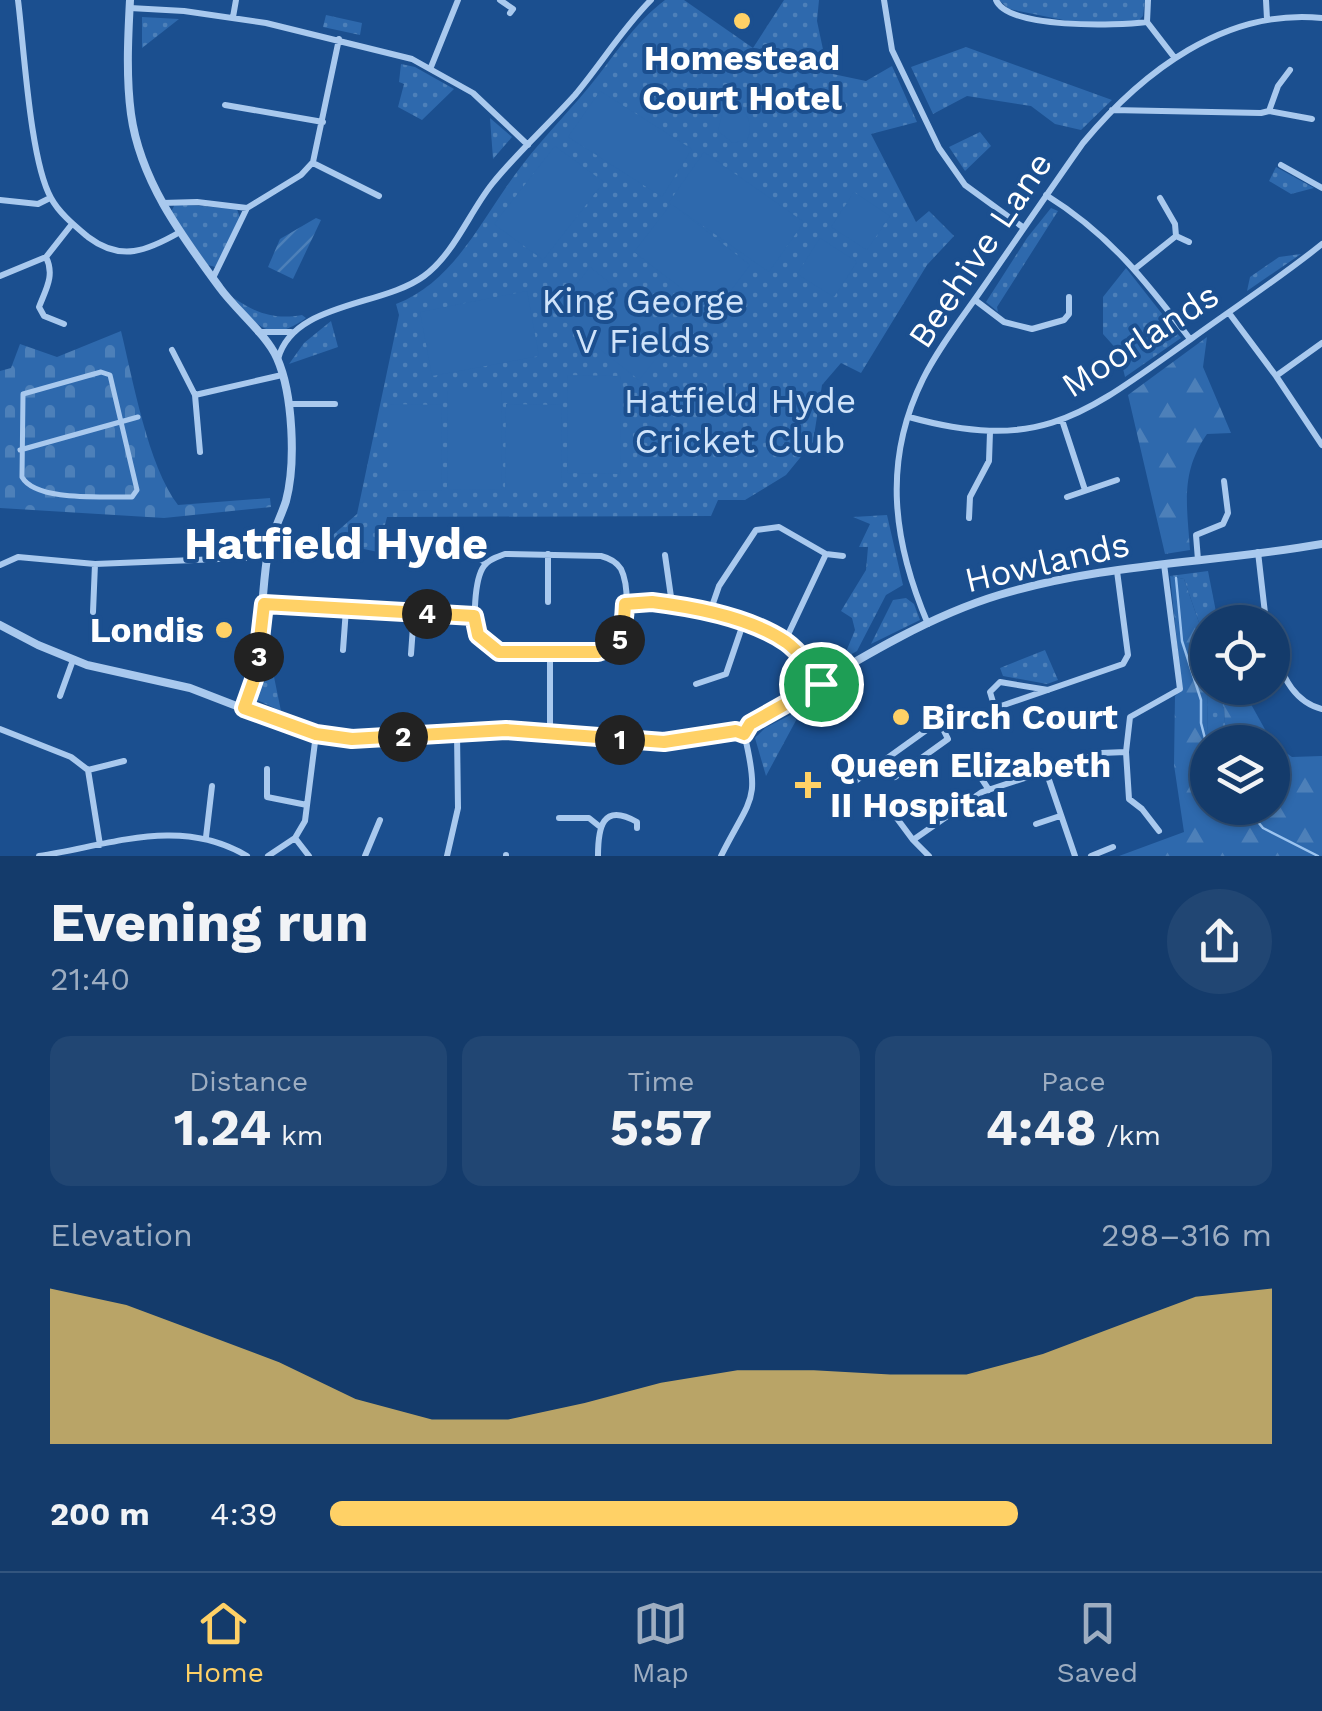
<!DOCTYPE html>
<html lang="en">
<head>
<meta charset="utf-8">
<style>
	body { margin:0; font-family:"Work Sans",sans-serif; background:#214673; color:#f1f3f6; height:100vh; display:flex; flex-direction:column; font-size:38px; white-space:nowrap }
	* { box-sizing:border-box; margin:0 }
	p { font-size:32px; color:#9dadc1 }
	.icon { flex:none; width:55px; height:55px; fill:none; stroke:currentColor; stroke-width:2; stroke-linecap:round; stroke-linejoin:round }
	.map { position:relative; height:856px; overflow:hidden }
	.details { display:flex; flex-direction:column; background:#143b6b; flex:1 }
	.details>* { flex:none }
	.controls { position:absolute; left:1190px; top:605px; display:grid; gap:20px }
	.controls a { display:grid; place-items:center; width:100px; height:100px; border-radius:50%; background:#143b6b; box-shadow:0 2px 8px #0004,0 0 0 2px #33557e; font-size:50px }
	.pin { position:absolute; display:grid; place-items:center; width:85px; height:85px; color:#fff; margin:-42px; border:5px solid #fff; border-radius:50%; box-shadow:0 2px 10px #0007 }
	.km { position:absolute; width:50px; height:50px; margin:-25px; border-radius:50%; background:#222; color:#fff; font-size:28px; line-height:50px; text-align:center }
	.round { display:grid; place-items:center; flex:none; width:105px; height:105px; border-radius:52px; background:#214673 }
	.summary { display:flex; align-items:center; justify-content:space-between; height:170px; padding:0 50px }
	h1 { font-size:55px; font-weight:700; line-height:75px }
	.stats { display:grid; grid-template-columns:repeat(3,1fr); gap:15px; height:170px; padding:10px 50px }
	.stats div { display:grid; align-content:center; border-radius:20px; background:#214673; text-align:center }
	.stats b { font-size:50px; font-weight:700 }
	.stats small { font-size:28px; font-weight:400 }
	.stats p { font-size:28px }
	.chart { height:280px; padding:20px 50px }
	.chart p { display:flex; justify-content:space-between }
	.chart svg { width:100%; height:180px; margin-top:10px; fill:#ffd166; opacity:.7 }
	ul { padding:0 50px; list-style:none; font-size:32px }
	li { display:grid; grid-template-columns:160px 120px 1fr; align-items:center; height:75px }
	li i { height:25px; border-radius:12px; background:#ffd166 }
	.tab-bar { display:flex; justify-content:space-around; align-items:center; height:140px; border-top:2px solid #33557e; background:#143b6b; font-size:28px; color:#9dadc1 }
	.tab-bar a { display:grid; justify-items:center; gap:5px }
	.tab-bar .active { color:#ffd166 }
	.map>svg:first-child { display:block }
	.grass { fill:url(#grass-dots) }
	.forest { fill:url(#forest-firs) }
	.cemetery { fill:url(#cemetery-stones) }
	.garden { fill:url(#garden-furrows) }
	.pitch { fill:#2e69ad }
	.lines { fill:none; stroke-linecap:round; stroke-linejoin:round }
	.stream { stroke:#9cc4f0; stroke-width:2.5 }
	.pedestrian { stroke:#a9c9ee; stroke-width:5 }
	.minor { stroke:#a9c9ee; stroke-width:6 }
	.tertiary { stroke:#a9c9ee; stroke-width:8 }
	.route-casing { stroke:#fff; stroke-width:20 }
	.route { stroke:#ffd166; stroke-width:12 }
	.poi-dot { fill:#ffd166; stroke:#1b4f8f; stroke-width:4 }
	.labels { text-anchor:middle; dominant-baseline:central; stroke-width:8; stroke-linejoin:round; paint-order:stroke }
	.poi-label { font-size:35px; font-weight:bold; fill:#fff; stroke:#1b4f8f; text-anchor:start }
	.street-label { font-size:35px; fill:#fff; stroke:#1b4f8f }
	.park-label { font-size:35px; fill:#cfe3fa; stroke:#1b4f8f }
	.district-label { font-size:45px; font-weight:bold; fill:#fff; stroke:#1b4f8f }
</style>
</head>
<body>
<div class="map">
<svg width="1322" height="856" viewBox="0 0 1322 856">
	<defs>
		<pattern id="grass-dots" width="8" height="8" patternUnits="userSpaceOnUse" patternTransform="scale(2.5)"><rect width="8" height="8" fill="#2e69ad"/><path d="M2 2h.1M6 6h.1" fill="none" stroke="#4d80b9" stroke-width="1.8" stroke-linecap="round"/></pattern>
		<pattern id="forest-firs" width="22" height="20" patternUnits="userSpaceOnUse" patternTransform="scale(2.5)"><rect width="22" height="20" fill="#2e69ad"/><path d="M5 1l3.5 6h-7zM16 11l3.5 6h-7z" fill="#4d80b9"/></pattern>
		<pattern id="cemetery-stones" width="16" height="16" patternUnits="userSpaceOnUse" patternTransform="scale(2.5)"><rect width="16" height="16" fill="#2e69ad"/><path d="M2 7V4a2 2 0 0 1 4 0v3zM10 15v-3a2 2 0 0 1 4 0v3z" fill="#4d80b9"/></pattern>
		<pattern id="garden-furrows" width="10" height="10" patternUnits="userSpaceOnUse" patternTransform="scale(2.5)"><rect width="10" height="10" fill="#2e69ad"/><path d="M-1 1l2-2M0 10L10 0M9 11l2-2" fill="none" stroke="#4d80b9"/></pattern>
	</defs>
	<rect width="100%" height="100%" fill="#1b4f8f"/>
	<path class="grass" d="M665,0h19l69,48 31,-48h35l-2,21 11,52 38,8 26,-15 25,56 -46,12 45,88 13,-11 25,25 -27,29 -66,108 -20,-10 -19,22 -9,57 -27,33 -41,25h-27l-7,16 -324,1 -9,35 -52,-11 31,-27 42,-199 -3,-11c56,-21 84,-81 118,-128 23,-32 50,-59 75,-89 24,-29 45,-64 76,-87z
		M999,0h146l-2,16 -5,5 -55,3 -74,-15z
		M326,15l36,8 -2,12 -37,-8z
		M142,17l37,2 -37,29z
		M966,47l146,53 -31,30 -26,-6 -24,-18 -64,-10 -34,18 -22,-47z
		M401,64l14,3 39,22 -32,31 -24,-13 6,-23 -5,-2z
		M490,118l22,19 -19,22z
		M980,132l11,14 -26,25 -16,-24z
		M1276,167l38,21 -23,6 -22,-13z
		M175,204l62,5 3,9 -25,49 -7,-2 -37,-53z
		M1051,208l7,3 -61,96 1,5 -12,-10 41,-64z
		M1301,254l-54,37 3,-14 29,-20z
		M1126,268l55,70 -56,39 -6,-25 -16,-18v-37z
		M234,298c21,15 41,22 68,17l4,3c-36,26 -49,9 -72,-20z
		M331,321l7,26 -49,17 15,-21z
		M887,515l16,70 -17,10 -29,56 -14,8 12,-29 -3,-12 -11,-7 25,-41 2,-23h-9l11,-23 -17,-7z
		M1208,571l10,51h-10v66h15l3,54h-14l-4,-4 -2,-95 -22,-64 -14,-3z
		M906,598l8,6 6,16 -49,24 22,-44z
		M1045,650l13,30 -11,4 -44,-8 -3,-8z
		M273,672l8,39 -24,-11 -2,-6 5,-12 8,-3z
		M798,711l2,2 -34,63 -11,-38 10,-10z"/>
	<path class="forest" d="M1207,337l-4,30 28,66 -24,1c-27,39 -20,71 -17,116l-25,4 -37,-159z
		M1170,576l14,3 22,64 2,94 4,5h-4v66h64v-65l20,14 30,-1v100h-203l65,-24 -10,-67 1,-69 7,-7z
		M1223,688h19l30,54h-46z"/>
	<path class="cemetery" d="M121,331c12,49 27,135 57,174l92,-7 1,9 -107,11 -164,-10v-137l11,-3 9,-24 37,13z"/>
	<path class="garden" d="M316,218l5,2 -28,59 -25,-12 12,-28z"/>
	<path class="pitch" d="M600,91l92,58 -30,48 -94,-60z
		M725,103l11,1c12,10 18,21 11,36l-14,3 -15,-12z
		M555,146l49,36 -61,78 -49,-36z
		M704,152l100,70 -35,50 -96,-67 77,60 -36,48 -80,-61 37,-48 -2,-2z
		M854,192l36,24 -23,34 -36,-23z
		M820,238l37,24 -23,35 -37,-23z
		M590,267l85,68 -36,45 -85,-67z
		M527,291l12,65 -107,20 -12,-64z
		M568,375l53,1 -1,98 -53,-1z
		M448,391h54l-1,99 -54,-1z
		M388,404l54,1 -1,86 -53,-1z
		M506,404l56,1 -1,85h-56z"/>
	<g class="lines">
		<path class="stream" d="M1176,578l6,63 19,59v23l7,27
			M1257,808l1,14 5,6 55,28"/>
		<path class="pedestrian" d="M101,372l9,3 27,115 -5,7c-27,-1 -96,5 -110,-20l1,-83z
			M20,450l118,-33"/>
		<path class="minor" d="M18,0c6,47 12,161 33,198 8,15 24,28 37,39 33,25 59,14 92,-5
			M500,0l13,9 -3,4
			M884,0l8,50 47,98 26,37 59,43
			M996,0c12,29 121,26 151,22
			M1148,0l-1,22 27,35
			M1266,0l1,19
			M130,8l54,3 82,12 146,36 61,34 55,52
			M233,17l3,-17
			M431,67l27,-67
			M225,105l98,17
			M1112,110l149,3 8,-2 9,-25 12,-16
			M1269,111l43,8
			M313,163l66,33
			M1281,165l41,23
			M1046,195c63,39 100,86 144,144
			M1160,198l15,26 1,12 13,6
			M0,200l38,4 12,-6
			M162,203l35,-1 50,6
			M46,257c9,18 0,32 -7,50l5,9 20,8
			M1136,268l40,-32
			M0,276l46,-19 26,-33
			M213,278l34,-70 54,-33 12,-13 26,-123
			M975,300l29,22 28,7 32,-9 5,-6v-17
			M1229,313l47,63 46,69
			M258,332h33
			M172,350l23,45 5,57
			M278,359c15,-57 104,-52 146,-83 30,-22 45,-63 68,-92 25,-31 56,-59 83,-89 26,-31 48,-67 76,-95
			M1276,376l46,-33
			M195,395l87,-20
			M289,404h46
			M909,417c134,37 177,-4 282,-78 44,-32 89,-61 131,-95
			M1062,420l23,70
			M1067,497l50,-17
			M969,518l1,-21 19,-36 1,-29
			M435,551l34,1 17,11
			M1258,552l8,70
			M505,554l96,2c8,2 15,5 20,13 8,16 8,57 -2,72 -5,7 -13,9 -21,11l-99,-1c-7,-3 -14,-7 -19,-14 -9,-12 -5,-59 4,-71 5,-7 13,-9 21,-12z
			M826,554l17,2
			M665,555l7,49
			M1198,560l-2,-25 27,-11 5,-11 -4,-32
			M0,565l18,-8 77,7 172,-7
			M548,602v-48
			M264,604l210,13
			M625,604c49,-3 119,10 160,38 16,10 26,27 36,42
			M93,612l2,-48
			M710,612l9,-26 37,-56 23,-3 47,27 -41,87
			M928,624c-35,-82 -46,-162 -5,-245 16,-32 39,-61 59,-90 34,-49 67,-98 101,-146 59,-71 142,-135 239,-125
			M343,650l3,-41
			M1272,650c11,25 21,52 50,59
			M550,652v79
			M411,654l3,-41
			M696,684l30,-10 17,-50
			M1048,690l-48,-8 -10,10 3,10 8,4 122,-42 5,-9 -11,-84
			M60,696l13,-36
			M0,729l71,28 17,13 12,75
			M1126,752l3,47 13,10 17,22
			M966,755l23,35
			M267,769v28l40,8
			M88,770l36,-9
			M1046,771l29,85
			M854,782l85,-61 9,18 -53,38
			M887,805l26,35
			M559,818h30l10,8
			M1036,824l24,-8
			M206,837l6,-51
			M295,838l14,18
			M39,856c72,-11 141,-40 208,0
			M268,856l27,-18 10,-17 11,-87
			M365,856l15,-36
			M447,856l11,-48 -1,-75
			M506,856v-1
			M598,856c0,-28 4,-54 39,-34v6
			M721,856c30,-60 40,-53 23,-123
			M929,856l-16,-16 69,-48 119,-39 25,-1 4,-35 50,-28 -16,-125
			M1091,856l22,-9"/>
		<path class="tertiary" d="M130,0c-2,37 -4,77 1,114 9,66 50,121 89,174 16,22 46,46 57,70 16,36 19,105 9,143 -6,19 -17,37 -19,57 -8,55 -3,96 -23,150
			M0,625l38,20 49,20 103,23 83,32 57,17 35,3 141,-10 158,12 72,-11 8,2 6,-9c78,-45 163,-103 249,-129 105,-32 216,-32 323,-51"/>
	</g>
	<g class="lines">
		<defs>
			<path id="route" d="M652,602c41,5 99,16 134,40 15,11 25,27 35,42l-71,40 -6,10 -8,-3 -72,11 -158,-12 -154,9 -36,-5 -72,-26 12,-34 8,-70 210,12 4,19 21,17h99c25,-8 26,-24 27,-48z"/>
		</defs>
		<use href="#route" class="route-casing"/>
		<use href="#route" class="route"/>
	</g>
	<g class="poi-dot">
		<circle cx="742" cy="21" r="10"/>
		<circle cx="224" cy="630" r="10"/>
		<circle cx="901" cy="717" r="10"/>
		<path d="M803 770h10v10h10v10h-10v10h-10v-10h-10v-10h10z"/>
	</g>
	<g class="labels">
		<g class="poi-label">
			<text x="742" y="58" text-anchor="middle">Homestead<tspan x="742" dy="40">Court Hotel</tspan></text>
			<text x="204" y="630" text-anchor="end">Londis</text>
			<text x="921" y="717">Birch Court</text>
			<text x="830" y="765">Queen Elizabeth<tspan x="830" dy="40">II Hospital</tspan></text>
		</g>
		<g class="street-label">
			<text transform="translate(980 250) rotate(-56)">Beehive Lane</text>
			<text transform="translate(1140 340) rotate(-33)">Moorlands</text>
			<text transform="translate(1047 562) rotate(-13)">Howlands</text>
		</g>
		<g class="park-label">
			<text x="643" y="301">King George<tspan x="643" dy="40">V Fields</tspan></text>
			<text x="740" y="401">Hatfield Hyde<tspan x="740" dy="40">Cricket Club</tspan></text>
		</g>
		<g class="district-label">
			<text x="336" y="543">Hatfield Hyde</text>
		</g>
	</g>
</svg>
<div class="controls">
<a><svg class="icon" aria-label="locate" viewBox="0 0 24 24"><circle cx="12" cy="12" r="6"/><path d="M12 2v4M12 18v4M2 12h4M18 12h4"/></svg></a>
<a><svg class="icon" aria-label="layers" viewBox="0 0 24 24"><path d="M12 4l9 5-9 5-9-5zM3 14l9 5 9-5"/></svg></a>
</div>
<div class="pin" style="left:821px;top:684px;background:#1e9e55"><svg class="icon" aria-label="arrive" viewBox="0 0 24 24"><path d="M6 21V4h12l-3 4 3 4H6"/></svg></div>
<b class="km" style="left:620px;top:740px">1</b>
<b class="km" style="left:403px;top:737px">2</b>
<b class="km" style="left:259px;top:657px">3</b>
<b class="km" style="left:427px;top:614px">4</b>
<b class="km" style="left:620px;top:640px">5</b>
</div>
<section class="details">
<div class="summary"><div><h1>Evening run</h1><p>21:40</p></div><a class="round"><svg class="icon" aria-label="share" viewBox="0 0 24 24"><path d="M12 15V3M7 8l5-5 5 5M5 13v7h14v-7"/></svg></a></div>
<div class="stats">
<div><p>Distance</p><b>1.24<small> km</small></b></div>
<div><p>Time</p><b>5:57</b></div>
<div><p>Pace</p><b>4:48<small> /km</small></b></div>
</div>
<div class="chart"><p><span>Elevation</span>298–316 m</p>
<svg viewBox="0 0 160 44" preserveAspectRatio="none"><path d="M0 44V6L10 10L20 17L30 24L40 33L50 38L60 38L70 34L80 29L90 26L100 26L110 27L120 27L130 22L140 15L150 8L160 6V44z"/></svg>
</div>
<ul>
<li><b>200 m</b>4:39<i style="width:73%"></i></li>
</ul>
</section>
<nav class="tab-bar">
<a class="active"><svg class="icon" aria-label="home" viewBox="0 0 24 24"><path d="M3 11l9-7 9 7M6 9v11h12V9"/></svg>Home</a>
<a><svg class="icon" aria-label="map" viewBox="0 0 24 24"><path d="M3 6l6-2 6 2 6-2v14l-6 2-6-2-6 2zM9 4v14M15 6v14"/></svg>Map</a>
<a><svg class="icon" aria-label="saved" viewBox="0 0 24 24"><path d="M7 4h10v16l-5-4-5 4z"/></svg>Saved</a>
</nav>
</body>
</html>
